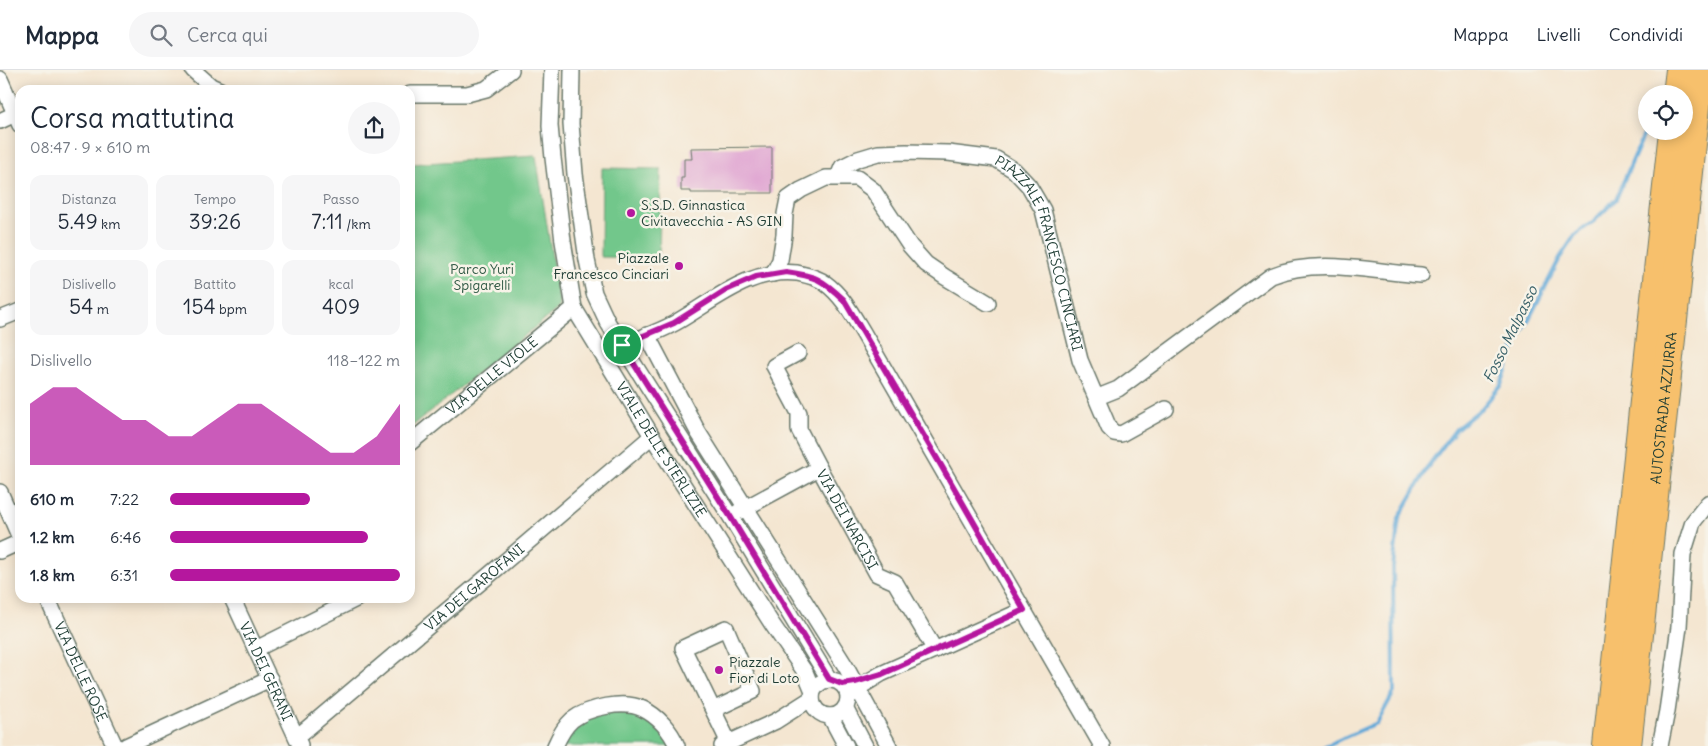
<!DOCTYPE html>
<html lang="it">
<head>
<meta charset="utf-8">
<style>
	body { margin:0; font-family:Delius,sans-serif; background:#f6f6f7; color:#1f2937; height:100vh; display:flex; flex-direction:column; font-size:19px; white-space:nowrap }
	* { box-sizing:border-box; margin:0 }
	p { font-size:16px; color:#747a83 }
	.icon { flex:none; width:28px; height:28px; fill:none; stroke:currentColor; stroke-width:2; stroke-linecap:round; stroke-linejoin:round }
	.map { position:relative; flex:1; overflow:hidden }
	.side { position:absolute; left:15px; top:15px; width:400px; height:518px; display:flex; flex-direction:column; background:#fff; border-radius:15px; box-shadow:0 2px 12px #0003 }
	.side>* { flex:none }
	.tools { position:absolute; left:1638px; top:15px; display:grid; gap:10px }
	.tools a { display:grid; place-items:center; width:55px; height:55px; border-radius:50%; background:#fff; box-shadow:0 2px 12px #0003; font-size:25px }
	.pin { position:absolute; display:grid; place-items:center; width:42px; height:42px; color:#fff; margin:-21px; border:2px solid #fff; border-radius:50%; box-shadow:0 1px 5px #0007 }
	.round { display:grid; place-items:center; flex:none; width:52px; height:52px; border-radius:26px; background:#f6f6f7 }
	.summary { display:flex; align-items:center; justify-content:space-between; height:85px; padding:0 15px }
	h1 { font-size:28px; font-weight:600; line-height:38px }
	.metrics { display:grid; grid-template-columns:repeat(3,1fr); gap:8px; height:85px; padding:5px 15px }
	.metrics div { display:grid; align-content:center; border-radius:12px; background:#f6f6f7; text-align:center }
	.metrics b { font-size:21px; font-weight:600 }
	.metrics small { font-size:14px; font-weight:400 }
	.metrics p { font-size:14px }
	.chart { height:140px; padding:10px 15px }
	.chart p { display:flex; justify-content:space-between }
	.chart svg { width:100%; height:90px; margin-top:5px; fill:#b5179e; opacity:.7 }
	ul { padding:0 15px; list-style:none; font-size:16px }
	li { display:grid; grid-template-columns:80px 60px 1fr; align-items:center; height:38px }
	li i { height:12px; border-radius:6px; background:#b5179e }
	header { display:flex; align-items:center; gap:30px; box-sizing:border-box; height:70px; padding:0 25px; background:#fff; border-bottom:1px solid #e0e1e3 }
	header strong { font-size:24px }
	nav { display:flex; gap:28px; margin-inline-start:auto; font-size:18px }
	.search { width:350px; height:45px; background:#f6f6f7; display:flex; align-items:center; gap:12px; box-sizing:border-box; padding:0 18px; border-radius:28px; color:#747a83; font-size:19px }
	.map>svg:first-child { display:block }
	.green { fill:#72c78b; stroke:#488260 }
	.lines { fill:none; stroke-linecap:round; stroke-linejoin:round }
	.stream { stroke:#62a9d8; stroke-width:4 }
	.building { fill:#e1a9d3 }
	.minor-casing { stroke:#6a786b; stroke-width:18 }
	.motorway-casing { stroke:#6a786b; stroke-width:30 }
	.minor { stroke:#fff; stroke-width:15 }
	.motorway { stroke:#f7c06c; stroke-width:28 }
	.route-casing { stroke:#fff; stroke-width:10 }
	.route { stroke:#b5179e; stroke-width:6 }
	.poi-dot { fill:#b5179e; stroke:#f7f3e8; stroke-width:2 }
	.labels { text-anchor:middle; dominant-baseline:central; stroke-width:5; stroke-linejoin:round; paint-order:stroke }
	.poi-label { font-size:14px; fill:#1f3d34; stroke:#f7f3e8; text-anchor:start }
	.street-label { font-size:14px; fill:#1f3d34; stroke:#f7f3e8 }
	.park-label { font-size:14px; fill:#305945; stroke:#f7f3e8 }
	.water-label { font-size:15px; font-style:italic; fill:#335d65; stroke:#f7f3e8 }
</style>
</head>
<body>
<header>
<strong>Mappa</strong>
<div class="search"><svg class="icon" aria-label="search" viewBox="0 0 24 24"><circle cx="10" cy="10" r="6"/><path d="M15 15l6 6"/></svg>Cerca qui</div>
<nav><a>Mappa</a><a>Livelli</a><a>Condividi</a></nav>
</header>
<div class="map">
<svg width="1708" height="676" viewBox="0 0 1708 676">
	<rect width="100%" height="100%" fill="#f7f3e8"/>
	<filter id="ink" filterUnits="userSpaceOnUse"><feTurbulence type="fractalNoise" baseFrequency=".02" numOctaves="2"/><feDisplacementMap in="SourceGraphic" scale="10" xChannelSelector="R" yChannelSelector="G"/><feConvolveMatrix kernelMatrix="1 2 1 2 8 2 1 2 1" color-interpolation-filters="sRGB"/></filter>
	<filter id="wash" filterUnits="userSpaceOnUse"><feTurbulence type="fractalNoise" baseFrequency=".0096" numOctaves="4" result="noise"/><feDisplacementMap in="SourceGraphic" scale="20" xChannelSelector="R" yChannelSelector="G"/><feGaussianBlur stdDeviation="1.12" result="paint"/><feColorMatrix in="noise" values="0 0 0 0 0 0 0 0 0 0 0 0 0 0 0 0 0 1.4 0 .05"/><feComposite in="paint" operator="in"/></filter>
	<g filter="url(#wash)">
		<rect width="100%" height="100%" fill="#f4e6d1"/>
		<path class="green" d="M536,86l24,151 -150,121v-264z
			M602,98l59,1 -2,89 -58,-1z
			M612,642c33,2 41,8 61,34h-113c16,-22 24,-28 52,-34z"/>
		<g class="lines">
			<path class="stream" d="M1325,676l52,-23 17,-31 -1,-125 6,-49 30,-53 27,-36 26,-21 19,-23 12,-35 48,-94 14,-21 19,-14 22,-22 29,-67"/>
		</g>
		<g id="blocks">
			<path class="building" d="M772,77v46h-81v-2h-10v-13h3v-19h8l-1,-11z"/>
		</g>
	</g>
	<g filter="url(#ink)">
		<use href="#blocks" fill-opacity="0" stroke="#6a786b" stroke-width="1"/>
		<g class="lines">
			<defs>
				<g id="minor">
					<path d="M193,0l18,16 9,4"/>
					<path id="s1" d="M552,0l-2,56 3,32 10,83 11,67 78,128 120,188 33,48 8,19"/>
					<path d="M572,0l-1,54 4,50 12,86 7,33 14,30 122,193 99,163"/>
					<path d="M0,9l20,46"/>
					<path d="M410,24h57l19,-5 25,-19"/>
					<path d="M0,51l15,-7"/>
					<path id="s2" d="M838,107l4,-10 16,-8 20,-6 28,-1 42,1 48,6 18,11 15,16 14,24 37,150 29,68 5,5 7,1 45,-25"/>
					<path d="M773,204l7,-14 4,-25 1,-21 3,-15 13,-9 25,-12h31l16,12 37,56 16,18 19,13 43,26"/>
					<path d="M0,249l20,-8"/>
					<path d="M647,265l51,97 148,235 43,79"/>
					<path d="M623,275c17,-7 36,-13 52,-22 39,-22 74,-55 122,-50 9,2 20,4 28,10 18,13 28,33 39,51l238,412"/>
					<path d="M798,283l-24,13 25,47v17l20,38"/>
					<path d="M1096,326l7,-1 15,-6 153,-113c47,-19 101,-4 150,-1"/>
					<path id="s3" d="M410,373l164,-135"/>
					<path d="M0,422l20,46"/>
					<path id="s4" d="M738,442l81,-44 58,106 18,8 40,68"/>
					<path d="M0,481l20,-9"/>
					<path id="s5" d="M47,528l68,148"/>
					<path id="s6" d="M232,528l68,147"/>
					<path d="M256,579l100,-50 1,-1"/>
					<circle cx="830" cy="628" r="18"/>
					<path d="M849,627l9,-9 23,-14 142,-64"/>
					<path d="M845,638l20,38"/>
					<path d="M713,640l40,-19 -27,-63 -43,20 46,95"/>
					<path d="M830,646l16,30"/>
					<path id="s7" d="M297,667l191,-161 164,-140"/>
					<path d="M126,676l144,-67"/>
					<path d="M555,676c4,-9 9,-19 17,-26 17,-13 52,-20 71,-11 15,7 28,22 34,37"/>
					<path d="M722,676l54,-25 36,-23"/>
					<path d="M1660,676l7,-35 12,-84 4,-73 10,-32 15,-19"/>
				</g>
				<g id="motorway">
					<path d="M1677,24l3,-24"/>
					<path d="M1607,676l66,-615"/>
					<path id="s8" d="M1627,676l73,-676"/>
				</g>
			</defs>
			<use href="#minor" class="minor-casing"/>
			<use href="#motorway" class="motorway-casing"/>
			<use href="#minor" class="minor"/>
			<use href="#motorway" class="motorway"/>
		</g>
	</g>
	<g class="lines" filter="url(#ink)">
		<defs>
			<path id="route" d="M786,202c30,4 36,7 58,28l98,167 82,143 -142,64 -27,8 -13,2 -13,-5 -99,-163 -108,-171 52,-22 52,-33 30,-13z"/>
		</defs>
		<use href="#route" class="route-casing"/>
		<use href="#route" class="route"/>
	</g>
	<g class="poi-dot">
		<circle cx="631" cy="143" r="5"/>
		<circle cx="679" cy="196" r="5"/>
		<circle cx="719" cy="600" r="5"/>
	</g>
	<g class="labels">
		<g class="poi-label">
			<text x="641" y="135">S.S.D. Ginnastica<tspan x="641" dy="16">Civitavecchia - AS GIN</tspan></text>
			<text x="669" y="188" text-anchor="end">Piazzale<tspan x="669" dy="16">Francesco Cinciari</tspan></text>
			<text x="729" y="592">Piazzale<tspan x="729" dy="16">Fior di Loto</tspan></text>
		</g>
		<g class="street-label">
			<text stroke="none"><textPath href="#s2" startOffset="276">PIAZZALE FRANCESCO CINCIARI</textPath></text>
			<text stroke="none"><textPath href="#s3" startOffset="106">VIA DELLE VIOLE</textPath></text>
			<text stroke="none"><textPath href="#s8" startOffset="340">AUTOSTRADA AZZURRA</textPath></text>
			<text stroke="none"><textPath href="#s1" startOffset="406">VIALE DELLE STERLIZIE</textPath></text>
			<text stroke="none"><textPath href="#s4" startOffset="151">VIA DEI NARCISI</textPath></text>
			<text stroke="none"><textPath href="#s7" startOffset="232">VIA DEI GAROFANI</textPath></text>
			<text stroke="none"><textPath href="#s5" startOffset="81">VIA DELLE ROSE</textPath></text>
			<text stroke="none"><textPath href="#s6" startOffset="81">VIA DEI GERANI</textPath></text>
		</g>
		<g class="park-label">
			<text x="482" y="199">Parco Yuri<tspan x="482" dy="16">Spigarelli</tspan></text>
		</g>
		<g class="water-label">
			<text transform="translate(1510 264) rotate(-64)">Fosso Malpasso</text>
		</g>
	</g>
</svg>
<div class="tools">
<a><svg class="icon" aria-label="locate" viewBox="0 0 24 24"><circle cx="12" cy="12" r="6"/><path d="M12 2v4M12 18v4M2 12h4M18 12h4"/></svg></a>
</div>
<div class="pin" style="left:622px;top:275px;background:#1e9e55"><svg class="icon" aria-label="arrive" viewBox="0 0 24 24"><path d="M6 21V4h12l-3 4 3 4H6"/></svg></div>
<section class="side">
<div class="summary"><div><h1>Corsa mattutina</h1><p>08:47 · 9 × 610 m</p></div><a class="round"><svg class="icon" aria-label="share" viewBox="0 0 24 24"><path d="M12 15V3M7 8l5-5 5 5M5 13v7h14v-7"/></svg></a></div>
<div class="metrics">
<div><p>Distanza</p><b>5.49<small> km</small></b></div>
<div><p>Tempo</p><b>39:26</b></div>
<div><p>Passo</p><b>7:11<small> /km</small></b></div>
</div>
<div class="metrics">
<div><p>Dislivello</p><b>54<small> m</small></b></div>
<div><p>Battito</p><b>154<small> bpm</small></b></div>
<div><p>kcal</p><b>409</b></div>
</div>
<div class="chart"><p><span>Dislivello</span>118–122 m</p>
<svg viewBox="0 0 160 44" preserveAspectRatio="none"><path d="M0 44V14L10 6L20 6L30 14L40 22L50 22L60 30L70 30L80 22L90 14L100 14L110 22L120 30L130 38L140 38L150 30L160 14V44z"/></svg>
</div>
<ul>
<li><b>610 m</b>7:22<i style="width:61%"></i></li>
<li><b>1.2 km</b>6:46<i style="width:86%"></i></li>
<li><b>1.8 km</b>6:31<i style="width:100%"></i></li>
</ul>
</section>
</div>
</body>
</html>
